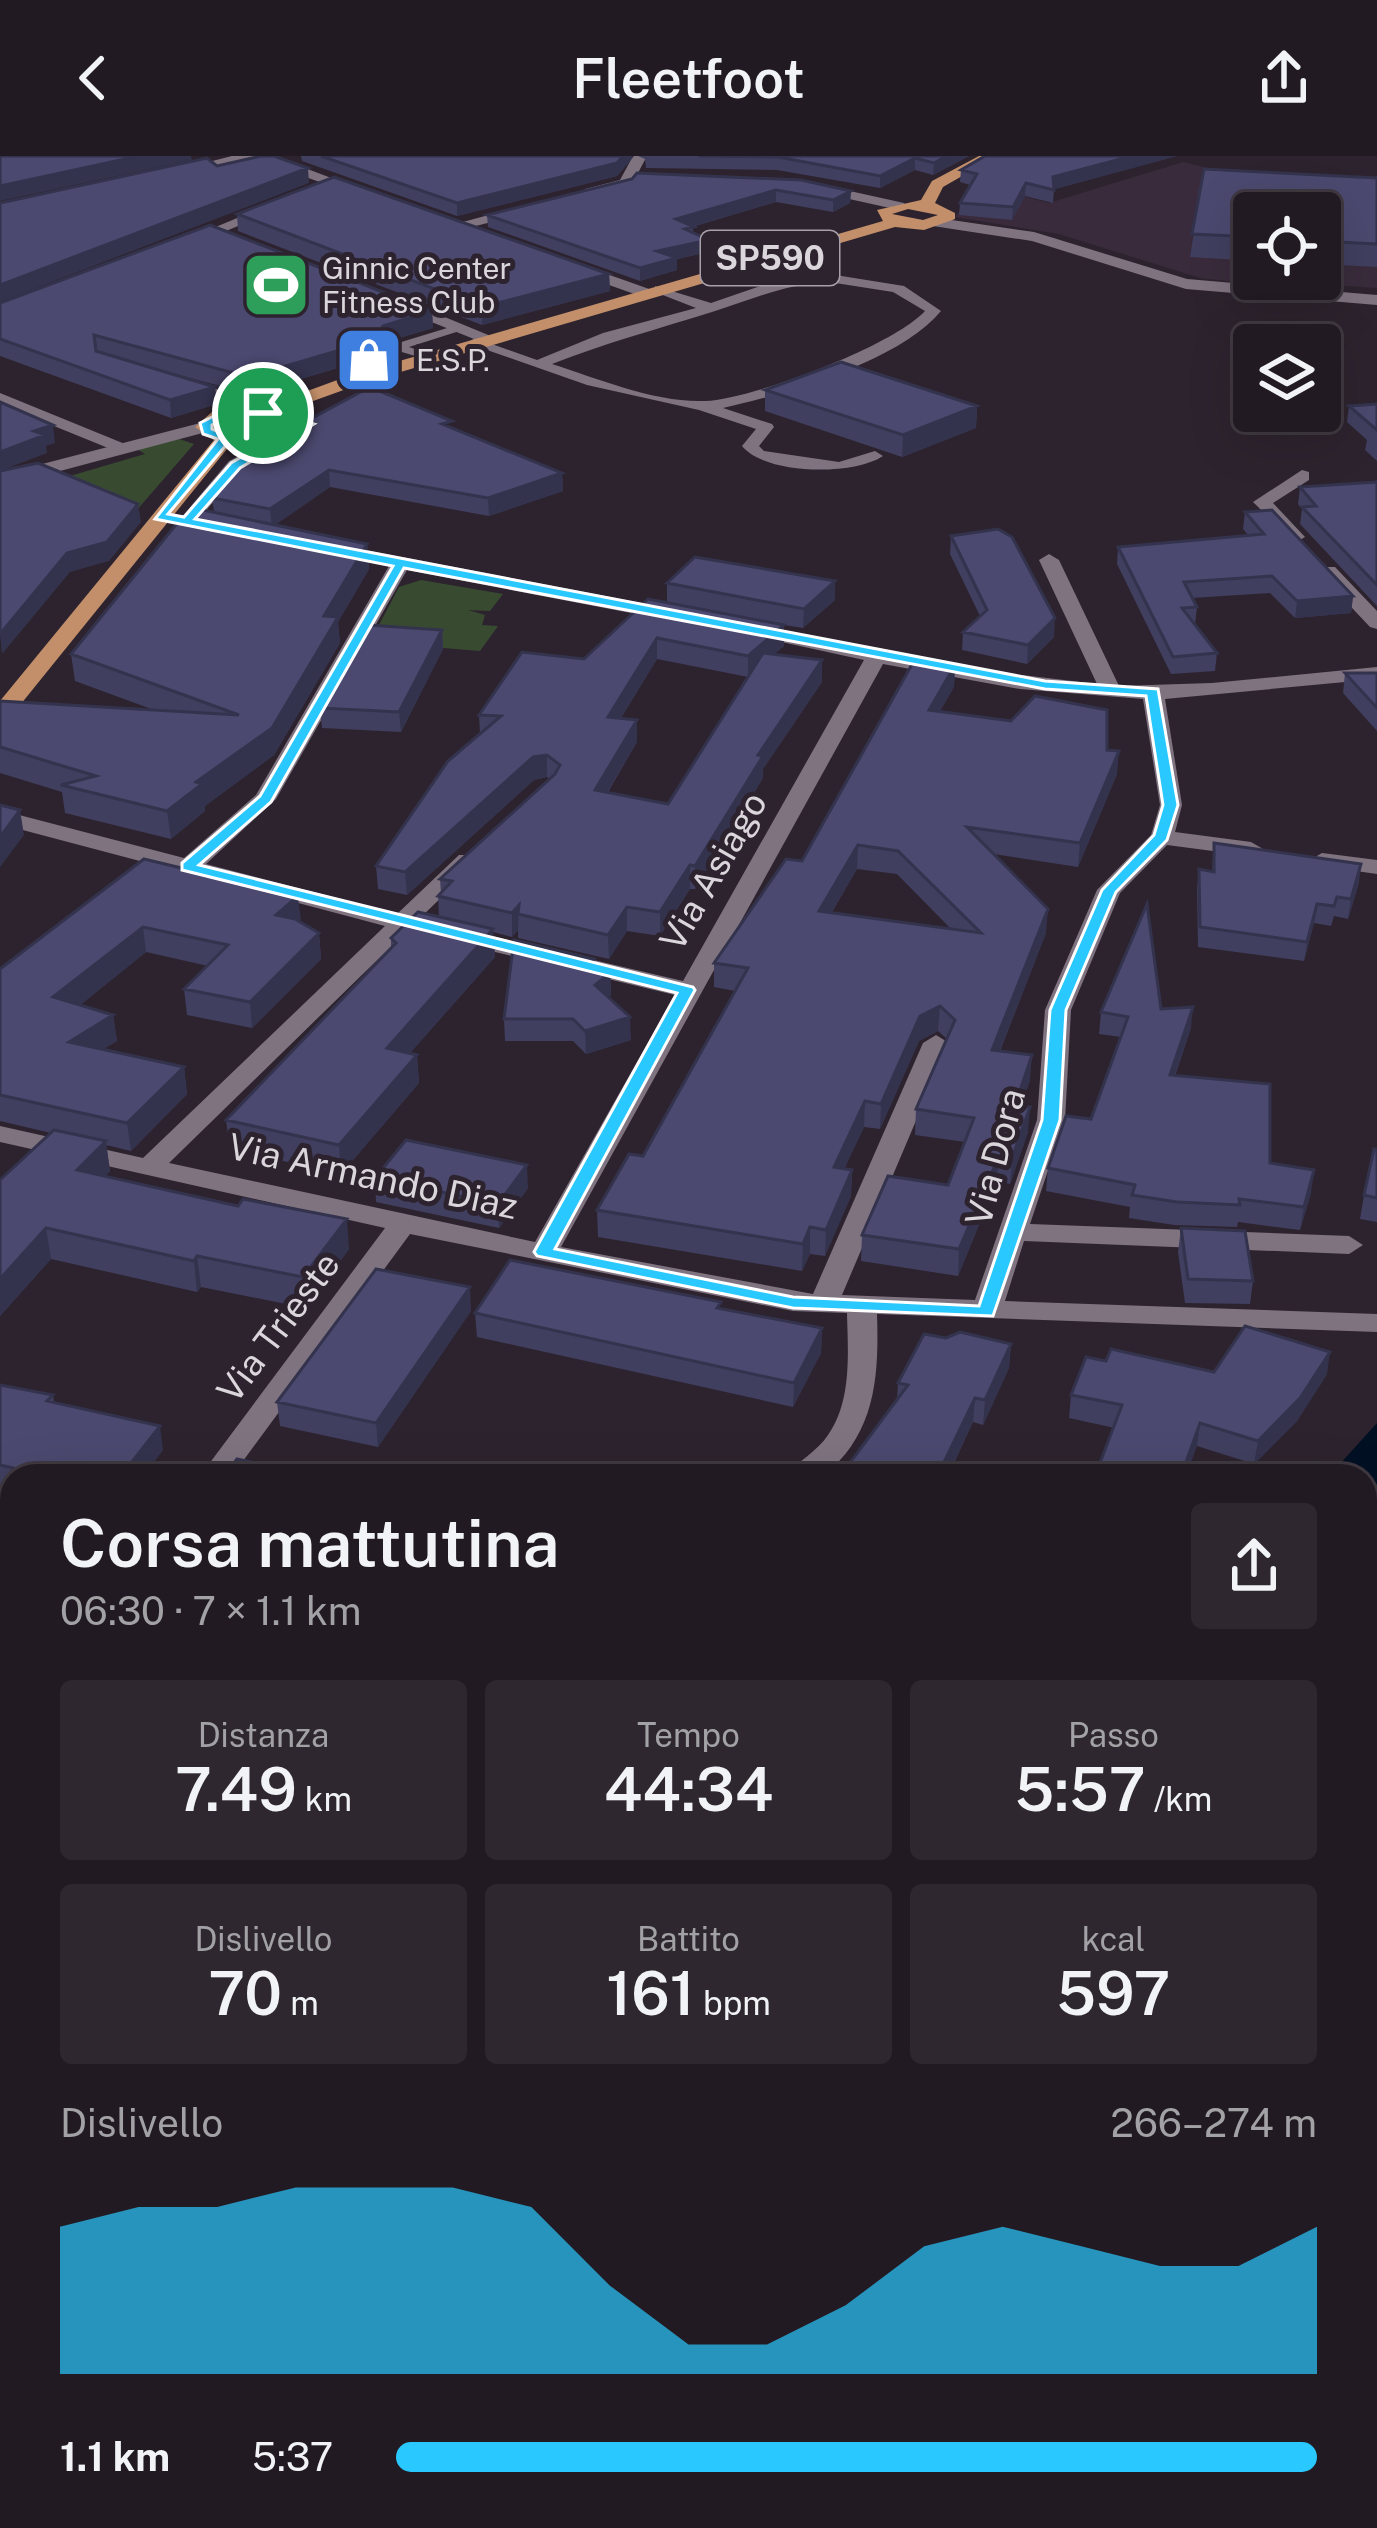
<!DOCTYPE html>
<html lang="it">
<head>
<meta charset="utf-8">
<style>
	body { margin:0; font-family:"Public Sans",sans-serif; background:#2e272f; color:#f1f3f6; height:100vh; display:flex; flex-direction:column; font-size:45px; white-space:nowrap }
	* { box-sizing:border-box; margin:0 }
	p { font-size:39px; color:#a2a1a5 }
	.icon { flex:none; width:66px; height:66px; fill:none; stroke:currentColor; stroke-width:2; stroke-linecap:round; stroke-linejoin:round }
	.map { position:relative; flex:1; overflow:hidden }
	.side { position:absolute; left:0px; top:1308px; width:1377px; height:1065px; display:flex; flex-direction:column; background:#221a22; border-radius:36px 36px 0 0; box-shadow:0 12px 48px #0002,0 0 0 3px #3f3840 }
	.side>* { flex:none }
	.fabs { position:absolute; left:1233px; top:36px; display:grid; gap:24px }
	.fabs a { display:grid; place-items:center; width:108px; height:108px; border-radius:12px; background:#221a22; box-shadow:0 12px 48px #0002,0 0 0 3px #3f3840; font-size:60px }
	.pin { position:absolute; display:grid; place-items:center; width:102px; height:102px; color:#fff; margin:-51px; border:6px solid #fff; border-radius:50%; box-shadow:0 3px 12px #0007 }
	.round { display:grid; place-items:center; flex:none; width:126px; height:126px; border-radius:12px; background:#2e272f }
	.head { display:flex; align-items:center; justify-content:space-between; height:204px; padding:0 60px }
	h1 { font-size:66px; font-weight:600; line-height:90px }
	.metrics { display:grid; grid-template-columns:repeat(3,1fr); gap:18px; height:204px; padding:12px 60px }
	.metrics div { display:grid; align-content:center; border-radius:12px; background:#2e272f; text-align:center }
	.metrics b { font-size:60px; font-weight:600 }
	.metrics small { font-size:33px; font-weight:400 }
	.metrics p { font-size:33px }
	.chart { height:336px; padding:24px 60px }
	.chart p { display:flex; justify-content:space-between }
	.chart svg { width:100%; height:216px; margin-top:12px; fill:#29c8ff; opacity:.7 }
	ul { padding:0 60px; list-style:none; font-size:39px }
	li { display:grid; grid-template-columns:192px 144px 1fr; align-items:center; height:90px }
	li i { height:30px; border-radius:15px; background:#29c8ff }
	header { display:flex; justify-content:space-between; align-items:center; height:156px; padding:0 60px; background:#221a22; font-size:54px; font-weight:600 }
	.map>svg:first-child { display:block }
	.built { fill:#392b3b; fill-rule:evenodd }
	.green { fill:#384b31 }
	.water { fill:#001023 }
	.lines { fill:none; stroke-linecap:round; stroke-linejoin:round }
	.lane { fill:#7f7380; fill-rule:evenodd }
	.street { fill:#7f7380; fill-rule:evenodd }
	.primary { fill:#c28f6a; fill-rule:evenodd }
	.wall { fill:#403f5f; fill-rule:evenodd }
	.shaded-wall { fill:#34334e }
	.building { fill:#4b496f; stroke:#34334e; stroke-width:3; fill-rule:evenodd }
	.route { fill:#29c8ff; stroke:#fff; stroke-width:3; fill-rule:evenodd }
	.labels { text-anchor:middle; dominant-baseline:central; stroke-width:10; stroke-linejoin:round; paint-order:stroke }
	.far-poi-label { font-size:30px; fill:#dbd5dc; stroke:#2d232e; text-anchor:start }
	.shield { fill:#2d232e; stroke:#a7a0a8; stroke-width:3 }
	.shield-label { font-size:33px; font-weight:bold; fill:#dbd5dc }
	.street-label { font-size:36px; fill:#dbd5dc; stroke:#2d232e }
</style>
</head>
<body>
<header><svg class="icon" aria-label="back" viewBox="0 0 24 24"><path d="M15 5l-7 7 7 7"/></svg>Fleetfoot<svg class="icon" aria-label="share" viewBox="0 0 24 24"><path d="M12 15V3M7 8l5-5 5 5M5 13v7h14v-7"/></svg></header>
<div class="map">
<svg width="1377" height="2372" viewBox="0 0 1377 2372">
	<rect width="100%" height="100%" fill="#2d232e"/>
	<path class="built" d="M1183,6l78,19 116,7v100l-88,-6 -15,4 -74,-8 -141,-44 -104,-17 17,-22 -9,-5 47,3 39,10zM1254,57h66v66h-66z
		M0,2230l12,12v119h118l11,11h-141z"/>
	<path class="green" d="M179,283l15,5 -64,74 -84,-35 99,-29 -8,-5z
		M421,424l82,14 -13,17 -22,-1 17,5 -3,10 16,1 -18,25 -110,-9 29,-55z"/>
	<path class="water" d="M1377,1267v173l-12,14v-134h-36z
		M355,2361h236l-10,11h-237z"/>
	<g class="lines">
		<path class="lane" d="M829,118l75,12 37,25c-41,50 -155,83 -218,97l49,16 2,3 -15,19 5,5 75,11 36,-11 8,5c-30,20 -117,19 -141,-10l14,-17 -57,-19 -112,-25 -120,-42 8,-5 62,22 66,-27 93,-25 -41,-16v-6l56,17 73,-25zM829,126l64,10 32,19c-32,35 -172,88 -220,90 -49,2 -106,-22 -153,-37 53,-21 106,-35 160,-52 41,-13 73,-28 117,-30z
			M457,169l12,3 -60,19 23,8v6l-47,-14z
			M0,237l125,51 2,3 -14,3 -113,-46z
			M275,256l41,12 -75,45 -48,57h-12v-8l48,-57 64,-35 -24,-6v-6z"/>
		<path class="street" d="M232,0h41l98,37 -12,3 -104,-37 -79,17 -7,-4z
			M633,0h14l-16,30 -46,9v-6l35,-9z
			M809,26l95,21 2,3 -7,4 -95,-21z
			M269,49l12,3 -91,38 -13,-3z
			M526,49l5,1v6l-75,19 -8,-5z
			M938,62l96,14 153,47 190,16v10l-191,-16 -154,-48 -99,-15 -3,-3z
			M573,106l79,28 2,3 -14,3 -73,-26 -2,-3z
			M389,143h12l97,40 -14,4 -95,-38z
			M178,222l70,20 8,14 -15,4 -6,-11 -63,-18v-8z
			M204,266l6,1v8l-210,56v-12z
			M1302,314l7,2v8l-36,23 32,34 -10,6 -42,-41z
			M330,387l348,67 10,6 -10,6 -271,-52 -131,229 -70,65 191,50 62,-59h16v10l-56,54 264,62 181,-321 -128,-28v-8l237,45 124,15 -58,-124 10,-6 10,6 60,126 93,-3 165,-16v12l-212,20 17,106 -7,27 76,10 12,7 -12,7 -84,-11 -47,48 -49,117 -6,110 -35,104 319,12 14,9 -14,9 -325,-13 -19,60 372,13v18l-500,-18c2,62 -1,120 -54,162h-36c11,-16 30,-24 41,-41 24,-34 20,-82 19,-122l-54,-2 -383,-77 -178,242h-32l185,-248 -385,-86v-16l143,32 242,-232 -385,-102v-14l184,48 72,-63 133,-229 -66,-13v-8zM883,508l137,25 123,10 17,106 -9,30 -54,55 -52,120 -8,110 -62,180 -133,-5 107,-252 -13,-8 -13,8 -110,251 -252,-47zM407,775l268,64 -140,247 -366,-79z
			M1321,411h14l42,44v18l-7,-2 -49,-52z
			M1322,697l55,7v14l-63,-9 -4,-5z
			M12,1591v40l-12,4v-40z
			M12,1953v36l-12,4v-36z"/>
		<path class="primary" d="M979,0h18l-54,31 -8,16 20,10v6l-31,11 -29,-3 -532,156 -83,30 9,12 -20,14 -38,5 -223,276 -8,2v-21l214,-261 -19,-13 17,-15 49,-4 90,-33 532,-154 -6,-11 44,-10 11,-19zM908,53l30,6 -15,5 -31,-6zM262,262l8,6c-18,11 -36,13 -55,3l8,-6z"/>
	</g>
	<path class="wall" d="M301,0h333l-17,20 -160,40 -155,-55z
		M638,0h331l-36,19 -18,-5 -35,18 -103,-18 -131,-2 -1,-9z
		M1177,0l-123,33 -1,14 -28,-7 -13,24 -53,-5 1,-12 10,-18 -10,-3 1,-12z
		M1204,13l173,9v89l-57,-3v-51h-66v48l-64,-4z
		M801,24l50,11 -1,12 -17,9 -57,-10 -84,25 2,6 15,19 -32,7v11l-37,11 -152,-54 -1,-12z
		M237,58l372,60 1,17 -128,34 -244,-94z
		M0,147l432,8 1,17 -44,13v12l-139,41 -112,-30 77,23 2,17 -46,14 -171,-62z
		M765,234l212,16 -1,22 -74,29 -137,-46z
		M1377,248v57l-12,-11 2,-10 -20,-18 2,-16z
		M453,273l109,44 1,18 -74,25 -159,-29 -55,38 92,19 2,25 -31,53 2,21 -66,112 -69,51v5l-34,28 -106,-26 -3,-21 -62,-19v-72l154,9 -79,-29 -4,-27 120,-134 23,-8 -2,-14z
		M1377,326v124l-77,-82 2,-15 -4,-5 2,-17z
		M1245,356l108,84 -2,17 -56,5 -25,-25 -78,5 5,9 -2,17 22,29 -2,18 -44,3 -54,-110 1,-17 130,-12 -5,-6z
		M951,380l103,101 -27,27 -65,-14 1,-18 17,-16 -30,-62z
		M835,425v19l-32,28 -19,-3v21l-10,8 48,6v22l-59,87v9l-68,111h-5l-30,47 -33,-5 -18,28 -91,-21v-8l-6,7 -19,-5 2,25 -85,96 7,2 2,28 -78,91 -111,-25 -4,-29 165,-173v-9l48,-22 -1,-20 3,-3 -1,-14 110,-100 -3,-2 -13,3 -127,115 -29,-6 -2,-23 104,-132 -1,-19 105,-56 83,-57v-19zM657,503l91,18 -80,127 -60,-12 29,-50 -16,-24z
		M442,474l1,19 -42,83 -79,-4 -2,-20z
		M955,509l-1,22 -14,24 167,39 10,24 -39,93 -84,-13 52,79 -46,118 30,29 -9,26 7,26 -18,52 -13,-3 -39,95 -97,-15 1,-26 86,-50 17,-43 -50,-7 1,-26 31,-70 -9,-8 -19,10 -39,88 -16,-2 -20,42 8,1 -1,26 -26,60 -15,-2 -8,17 -204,-34 -1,-27 46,-54 92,-165 -21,-4v-24l88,-102zM857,713l40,5 54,55 -119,-17z
		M1345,517h32v58l-34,-38z
		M1214,687l145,40 -11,36 -14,-3 -3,10 -17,-3 -10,38 -106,-14 -1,-59 2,-19 13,3z
		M144,703l156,63 19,11 2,26 -69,69 -65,-13 -3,-26 24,-23 -62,-14 -66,53 33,10 4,26 -14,8 81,18 3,27 -56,57 -25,-6 4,26 -5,5 244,73 -43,59 -105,-21 -4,5 -146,-33 -51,57v-136l51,-47 -51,-12v-152z
		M594,811l16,6 1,22 -3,2 23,43 -45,14 -13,-13h-68l-1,-22z
		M1161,853l30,19 -16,48 95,87 41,30 -11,37 -62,-8 -1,5 -63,-2 -45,-7 1,-11 -84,-16 2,-23 43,-49 30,-82 -22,-3 2,-22z
		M1377,994v72l-17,-3 4,-24z
		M375,1022l153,10 -29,40 -123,-26z
		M1181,1072l72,53 -3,23 -65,-1 -7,-51z
		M471,1155l-93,136 -98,-21 -3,-24z
		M475,1157l347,15 -1,25 -28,54 -316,-70z
		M946,1182l65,6 -2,24 -26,57 -10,-3 -19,41 -114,13 57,-76 1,-17z
		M1106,1205l108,11 113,2 -30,47 -43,43 -57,-18 -128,-28 2,-23z
		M0,1229l53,10 1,8 109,47 -20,26h-131v16l-12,-3z"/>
	<path class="shaded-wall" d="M139,0h52l1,4 -192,41v-15z
		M623,0h11l-17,20 -160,40v-13z
		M947,0h22l-36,19 1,-12z
		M1132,0h45l-125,34 1,-13z
		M915,2v12l-35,18v-12z
		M308,12l1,15 -309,119v-17z
		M1026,27l-1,13 -13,24 1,-13z
		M776,34v12l-100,29v-12z
		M851,35l-1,12 -17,9v-12z
		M709,84v12l-32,7v11l-37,11v-13l17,-17z
		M609,118l1,17 -128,34v-18z
		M432,155l1,17 -44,13v12l-139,41 -2,-17 132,-45 3,-6z
		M215,231l2,17 -46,14 -1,-18z
		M977,250l-1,22 -74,29 1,-22z
		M53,269l2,18 -9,3 1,7 -47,18v-19l34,-21z
		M329,314l1,17 -58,40 -2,-18z
		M562,317l1,18 -74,25 -1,-18z
		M138,348l3,18 -32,39 -39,11 -68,82 -2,-20 67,-81z
		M367,388l2,25 -31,53 2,21 -66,112 -69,51v5l-34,28 -4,-28 29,-29 128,-166z
		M835,425v19l-32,28 1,-19z
		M1353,440l-2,17 -56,5 2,-17z
		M1055,462l-1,19 -27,27 1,-19z
		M784,469v21l-36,31v-21z
		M442,474l1,19 -42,83 -2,-20z
		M657,482v21l-49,80v-22z
		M822,504v22l-59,87v9l-68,111v-23l63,-111z
		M955,509l-1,22 -26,45 1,-22z
		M637,564v22l-42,70v-22z
		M1119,595l-2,23 -39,93 2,-24z
		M547,599v22l-13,3 -127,115 -2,-23 128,-115z
		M20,654l4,25 -24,32v-30z
		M858,689l-1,24 -39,66 1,-24z
		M1361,708l-2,19 -11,36 3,-20z
		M690,709v24l-30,47v-24z
		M298,740l3,25 -25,-6z
		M1317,748l-3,19 -10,38 3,-19z
		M519,749l-1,25 -6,7v-24z
		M627,751v24l-18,28 -1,-24z
		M1048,753l-2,24 -56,142 2,-25z
		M143,771l3,25 -89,72 -4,-27z
		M493,773l2,28 -106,120 -2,-29z
		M319,777l2,26 -69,69 -2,-26z
		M610,817l1,22 -16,12v-22z
		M940,850l-2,25 -19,10 -39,88 1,-25 39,-88z
		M1193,851l-2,21 -24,69 3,-22z
		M113,859l4,26 -44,27 -4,-26z
		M630,861l1,23 -45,14 -1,-23z
		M417,899l2,28 -78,91 -2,-29z
		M1032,899l-2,25 -17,50 2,-25z
		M184,911l3,27 -56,57 -4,-28z
		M865,945l-1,26 -31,66 1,-26z
		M1030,951l-2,25 -18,52 2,-26z
		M106,985l4,30 -28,29 -5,-30z
		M999,1000l-2,25 -39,95 1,-27z
		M527,1009l1,23 -29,40 -1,-24z
		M852,1014l-1,26 -26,60 1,-26z
		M1314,1014l-3,23 -11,37 4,-23z
		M347,1063l2,30 -43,59 -3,-31z
		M810,1071v27l-8,17 1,-27z
		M46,1072l5,31 -51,57v-37z
		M197,1100l4,31 -4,5 -3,-31z
		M470,1131l1,24 -93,136 -2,-24z
		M822,1172l-1,25 -28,54 1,-24z
		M1011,1188l-2,24 -26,57 2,-25z
		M1330,1196l-3,22 -30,47 -43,43 4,-23z
		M975,1242l-2,24 -26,54 -2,-16z
		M1200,1267l-3,23 -11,30h-5z
		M160,1270l3,24 -20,26h-22z
		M12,1771v39l-12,8v-39z
		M1377,2098v18l-12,15v-19z"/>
	<path class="building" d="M0,0h139l-139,30z
		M261,0h13l34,12 -308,117v-82l207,-45 10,8z
		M321,0h302l-6,7 -160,40z
		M699,0h248l-13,7 -19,-5 -35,18 -102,-19z
		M985,0h147l-79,21 1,13 -28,-7 -13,24 -53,-4 17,-29 -16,-4z
		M1204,13l173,9v66l-57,-3v-28h-66v24l-62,-3z
		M637,17l164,7 50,11 -18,9 -57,-10 -100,29 18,8 -9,2 24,11 -52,11 20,7 -37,10 -153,-53 145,-36z
		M334,21l275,97 -127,33 -245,-93z
		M210,69l222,86 -49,15 -3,6 8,4 -140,41 -154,-42 2,16 119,36 -45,13 -170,-61v-36z
		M841,206l136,44 -74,29 -138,-45z
		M370,231l82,34 -10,3 120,49 -74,25 -159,-28 -59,39 -58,-11 33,-44z
		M0,246l53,23 -19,6 11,4 -45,17z
		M1377,248v26l-28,-24z
		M38,307l100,41 -31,38 -40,11 -67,81v-163z
		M1377,326v103l-75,-78 14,-1 -16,-19z
		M198,353l169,35 -43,72 14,1 -66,111 -76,54 6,2 -35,27 -106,-26 35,-9 -96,-29v-46l239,14 -168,-61 112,-138 8,4z
		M1272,354l81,86 -56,5 -25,-25 -88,6 13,25 -15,1 35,45 -44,4 -55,-110 146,-13 -19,-22z
		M998,373l14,8 43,81 -27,27 -65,-13 24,-22 -36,-74z
		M695,401l140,24 -31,28 -137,-26z
		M648,443l136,26 -36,31 -91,-18 -49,79 29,3 -42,70 73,14 95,-151 59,7 -64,95 5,1 -68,110 -5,-1 -30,47 -33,-5 -19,28 -90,-21 1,-9 -7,8 -74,-17 14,-15 -12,-2 115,-105 5,-9 -13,-10 -14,2 -128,115 -29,-6 72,-105 53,-45 -22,-1 43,-63 62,7z
		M368,469l74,5 -43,82 -79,-4z
		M915,503l40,6 -26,45 82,11 24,-25 72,14v40l12,1 -39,92 -113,-16 81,82 -56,141 40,5 -17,50 15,2 -18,51 -13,-2 -40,93 -97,-14 26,-59 60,9 26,-67 -58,-9 39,-89 -15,-14 -20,10 -39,88 -16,-3 -31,66 18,3 -26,60 -16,-3 -7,17 -206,-34 32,-56 14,2 105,-188 -34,-5 72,-104 16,2zM858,689l40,6 83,82 -162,-22z
		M1345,517h32v35z
		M0,649l20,5 -20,27z
		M1214,687l147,21 -10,35 -14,-2 -3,9 -17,-2 -10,38 -107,-15 -1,-58 15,3z
		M144,703l154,37 -22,19 19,4 24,14 -69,69 -66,-13 44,-44 -85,-18 -90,70 60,18 -44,27 115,25 -57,56 -127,-28v-126z
		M1147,748l14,105 32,-2 -23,68 100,9v79l44,7 -10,37 -65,-8 1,6 -63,-3 -45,-7 3,-10 -87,-17 18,-52 25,3 37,-102 -27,-5z
		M418,756l75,17 -106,119 30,7 -78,90 -113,-25 170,-177 -5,-5z
		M514,784l80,19 -5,7 21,7 -15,12 35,32 -45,14 -12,-12h-69z
		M54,974l52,11 -29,29 161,36 5,-7 104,20 -44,58 -106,-21 -3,5 -148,-33 -46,51v-99z
		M406,984l121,25 -29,39 -123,-26z
		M1374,993l3,1v48l-13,-3z
		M1181,1072l64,3 8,50 -65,-2z
		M510,1104l211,42 -4,6 105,20 -28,55 -319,-70z
		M376,1113l94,18 -94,136 -99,-21z
		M1245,1170l85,26 -30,46 -42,43 -58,-18 -19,53h-86l27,-71 -51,-10 15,-38 20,4 5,-12 103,23z
		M960,1176l51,12 -26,56 -10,-2 -30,62 52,16h-157l68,-91 -10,-2 26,-49 22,4z
		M0,1229l53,10 -6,6 113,25 -39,50h-74l-47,-11z
		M237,1303l80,17h-93z
		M12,1648v123l-12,8v-123z
		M1365,2057l12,8v33l-12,14z"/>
	<path class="route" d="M226,254h37l51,14 -74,44 -45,51 850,162 113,8 20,116 -11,35 -51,52 -50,118 -6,110 -67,196 -200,-8 -256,-52 -3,-4 143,-259 -495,-123v-7l78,-67 133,-230 -238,-47 63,-80 -15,-5 -3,-11zM228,261h35l35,8 -67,38 -47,54 -16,-3 64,-76 -20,-9v-4zM404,412l641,121 101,7 17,109 -9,30 -52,55 -52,120 -8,110 -63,186 -186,-9 -238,-48 140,-259 -2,-3 -494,-122 72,-63z"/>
	<defs>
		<symbol id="stadium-square" viewBox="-11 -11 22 22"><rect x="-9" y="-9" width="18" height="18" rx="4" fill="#2e9e5b" stroke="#2d232e"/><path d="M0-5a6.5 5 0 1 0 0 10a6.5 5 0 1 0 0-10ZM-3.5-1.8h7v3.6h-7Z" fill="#fff"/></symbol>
		<symbol id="shop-square" viewBox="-11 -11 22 22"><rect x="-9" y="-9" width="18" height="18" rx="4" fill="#3f7fe0" stroke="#2d232e"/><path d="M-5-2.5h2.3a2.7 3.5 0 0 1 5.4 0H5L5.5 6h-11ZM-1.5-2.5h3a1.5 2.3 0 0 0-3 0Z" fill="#fff"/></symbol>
	</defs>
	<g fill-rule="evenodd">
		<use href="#stadium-square" x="238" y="91" width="76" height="76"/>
		<use href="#shop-square" x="331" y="166" width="76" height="76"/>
	</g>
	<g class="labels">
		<g class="far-poi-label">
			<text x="322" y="112">Ginnic Center<tspan x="322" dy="34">Fitness Club</tspan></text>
			<text x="416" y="204">E.S.P.</text>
		</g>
		<rect class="shield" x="701" y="75" width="138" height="54" rx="9"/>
		<g class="shield-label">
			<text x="770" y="102">SP590</text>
		</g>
		<g class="street-label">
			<text transform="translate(713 715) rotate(-60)">Via Asiago</text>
			<text transform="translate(995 1001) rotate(-75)">Via Dora</text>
			<text transform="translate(373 1020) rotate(12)">Via Armando Diaz</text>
			<text transform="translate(278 1171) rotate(-53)">Via Trieste</text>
		</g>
	</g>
</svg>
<div class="fabs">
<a><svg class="icon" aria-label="locate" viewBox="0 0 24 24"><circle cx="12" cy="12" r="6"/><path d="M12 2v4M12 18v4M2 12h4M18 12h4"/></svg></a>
<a><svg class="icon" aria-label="layers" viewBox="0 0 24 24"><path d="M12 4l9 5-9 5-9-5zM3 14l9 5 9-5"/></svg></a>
</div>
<div class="pin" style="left:263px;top:257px;background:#1e9e55"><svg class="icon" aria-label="arrive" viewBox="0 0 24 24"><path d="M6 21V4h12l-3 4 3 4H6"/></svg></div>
<section class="side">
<div class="head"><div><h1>Corsa mattutina</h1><p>06:30 · 7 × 1.1 km</p></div><a class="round"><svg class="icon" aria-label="share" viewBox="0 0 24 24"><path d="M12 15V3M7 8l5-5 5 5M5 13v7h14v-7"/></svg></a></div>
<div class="metrics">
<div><p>Distanza</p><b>7.49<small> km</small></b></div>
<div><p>Tempo</p><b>44:34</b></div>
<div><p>Passo</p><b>5:57<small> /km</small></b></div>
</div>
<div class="metrics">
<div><p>Dislivello</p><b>70<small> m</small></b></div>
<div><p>Battito</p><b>161<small> bpm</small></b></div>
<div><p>kcal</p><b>597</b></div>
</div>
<div class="chart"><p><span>Dislivello</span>266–274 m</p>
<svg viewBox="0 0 160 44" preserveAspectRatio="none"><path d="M0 44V14L10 10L20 10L30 6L40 6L50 6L60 10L70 26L80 38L90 38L100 30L110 18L120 14L130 18L140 22L150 22L160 14V44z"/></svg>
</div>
<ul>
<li><b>1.1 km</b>5:37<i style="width:100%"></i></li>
</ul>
</section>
</div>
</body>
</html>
